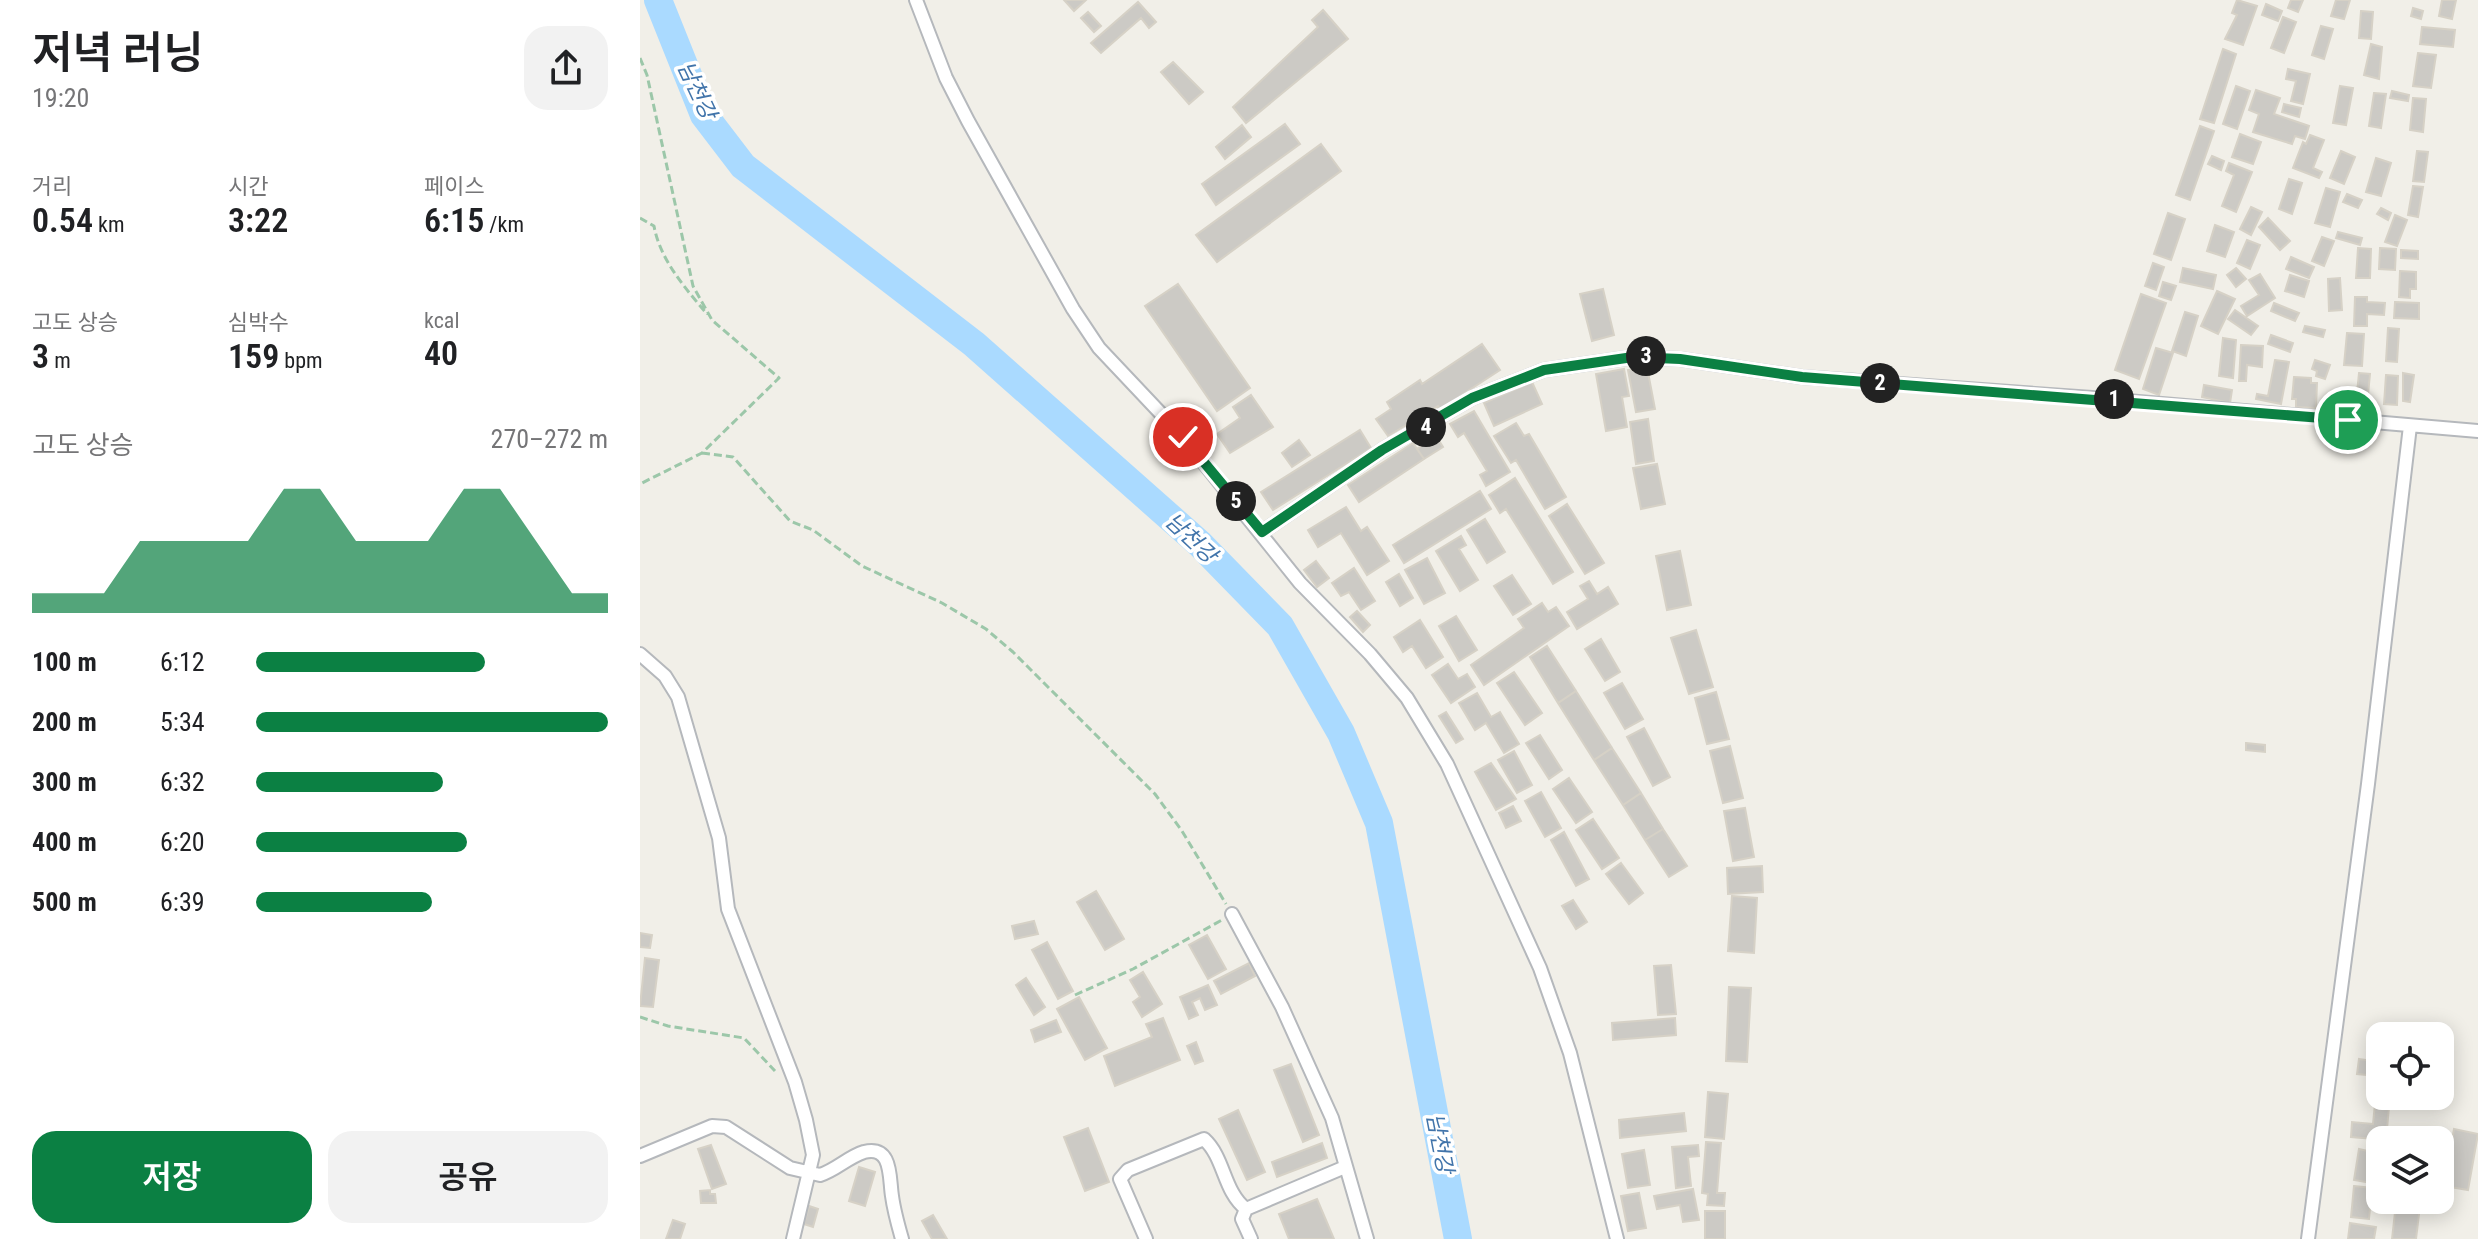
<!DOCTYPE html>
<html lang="ko">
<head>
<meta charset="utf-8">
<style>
	body { margin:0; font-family:"Roboto Condensed","Noto Sans KR",sans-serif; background:#f2f2f2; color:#202124; height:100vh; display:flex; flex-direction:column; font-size:30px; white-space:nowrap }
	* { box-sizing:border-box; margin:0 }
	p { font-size:26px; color:#757577 }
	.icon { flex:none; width:44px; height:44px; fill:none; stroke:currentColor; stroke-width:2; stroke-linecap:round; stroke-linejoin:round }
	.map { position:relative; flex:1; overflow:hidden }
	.panel { display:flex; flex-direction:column; background:#fff; width:640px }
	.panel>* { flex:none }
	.controls { position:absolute; left:1726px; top:1022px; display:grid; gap:16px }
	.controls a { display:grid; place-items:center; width:88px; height:88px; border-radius:16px; background:#fff; box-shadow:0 4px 20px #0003; font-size:40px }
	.pin { position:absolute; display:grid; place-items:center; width:68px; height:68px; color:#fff; margin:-34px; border:4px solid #fff; border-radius:50%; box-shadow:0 2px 8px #0007 }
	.km { position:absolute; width:40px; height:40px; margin:-20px; border-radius:50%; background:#222; color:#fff; font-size:22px; line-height:40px; text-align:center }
	.round { display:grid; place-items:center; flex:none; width:84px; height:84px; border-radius:24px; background:#f2f2f2 }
	.head { display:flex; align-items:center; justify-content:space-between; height:136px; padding:0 32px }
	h1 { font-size:44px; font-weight:600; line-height:60px }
	.figures { display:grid; grid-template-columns:repeat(3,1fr); gap:12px; height:136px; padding:8px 32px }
	.figures div { display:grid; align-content:center }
	.figures b { font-size:34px; font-weight:600 }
	.figures small { font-size:22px; font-weight:400 }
	.figures p { font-size:22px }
	.chart { height:224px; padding:16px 32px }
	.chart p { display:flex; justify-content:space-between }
	.chart svg { width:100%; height:144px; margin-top:8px; fill:#0b8043; opacity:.7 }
	.primary-button { display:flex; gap:16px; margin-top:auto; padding:16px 32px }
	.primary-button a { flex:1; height:92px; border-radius:24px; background:#0b8043; color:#fff; font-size:32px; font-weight:600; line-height:92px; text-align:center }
	.primary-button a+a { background:#f2f2f2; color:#202124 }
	ul { padding:0 32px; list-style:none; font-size:26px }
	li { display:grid; grid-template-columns:128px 96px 1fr; align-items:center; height:60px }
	li i { height:20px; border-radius:10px; background:#0b8043 }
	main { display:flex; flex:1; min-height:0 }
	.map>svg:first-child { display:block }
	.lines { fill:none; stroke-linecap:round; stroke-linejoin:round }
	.river { stroke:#aadaff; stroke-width:28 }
	.building { fill:#cccac5; stroke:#d6d1c6; stroke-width:2 }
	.street-casing { stroke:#b5b8bc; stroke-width:16 }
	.path { stroke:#9cc7a9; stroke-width:3; stroke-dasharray:8 4; stroke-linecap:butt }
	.street { stroke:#fff; stroke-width:12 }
	.route-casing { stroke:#fff; stroke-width:16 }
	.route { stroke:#0b8043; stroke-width:10 }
	.labels { text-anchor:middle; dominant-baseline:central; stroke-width:7; stroke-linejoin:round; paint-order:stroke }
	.water-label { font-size:22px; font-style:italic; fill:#4174aa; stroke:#fff }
</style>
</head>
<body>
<main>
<section class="panel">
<div class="head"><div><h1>저녁 러닝</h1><p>19:20</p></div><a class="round"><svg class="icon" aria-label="share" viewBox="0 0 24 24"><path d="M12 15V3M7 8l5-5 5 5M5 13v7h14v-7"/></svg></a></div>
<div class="figures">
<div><p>거리</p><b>0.54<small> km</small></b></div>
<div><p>시간</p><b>3:22</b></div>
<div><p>페이스</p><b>6:15<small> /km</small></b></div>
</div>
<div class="figures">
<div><p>고도 상승</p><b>3<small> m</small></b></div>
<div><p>심박수</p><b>159<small> bpm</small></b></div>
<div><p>kcal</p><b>40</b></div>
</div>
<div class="chart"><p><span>고도 상승</span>270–272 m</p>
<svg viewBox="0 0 160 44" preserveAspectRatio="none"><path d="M0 44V38L10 38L20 38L30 22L40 22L50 22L60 22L70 6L80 6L90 22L100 22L110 22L120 6L130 6L140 22L150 38L160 38V44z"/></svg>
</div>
<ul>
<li><b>100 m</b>6:12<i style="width:65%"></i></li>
<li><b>200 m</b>5:34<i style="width:100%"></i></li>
<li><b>300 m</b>6:32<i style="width:53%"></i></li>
<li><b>400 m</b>6:20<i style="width:60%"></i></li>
<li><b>500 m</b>6:39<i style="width:50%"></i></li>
</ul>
<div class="primary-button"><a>저장</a><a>공유</a></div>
</section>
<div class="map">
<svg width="1838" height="1239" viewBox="0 0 1838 1239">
	<rect width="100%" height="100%" fill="#f1efe8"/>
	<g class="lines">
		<path class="river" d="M18,0l46,115 39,51 231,178 226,200 80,82 61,107 38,90 79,416"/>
	</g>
	<path class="building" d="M424,0h22l-12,11z
		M1597,0l20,6 -14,39 -18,-6 12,-24 -5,-2z
		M1651,0h12l-5,12 -10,-4z
		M1696,0h14l-6,19 -13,-3z
		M1802,0h14l-4,19 -13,-3z
		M498,2l18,20 -7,6 -8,-10 -40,35 -10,-10z
		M1626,4l16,7 -4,10 -16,-6z
		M1773,8l10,3 -2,8 -10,-3z
		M683,10l25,29 -102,84 -13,-16 85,-80 -6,-7z
		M1721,11l12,1 -2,27 -12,-1z
		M448,12l13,14 -7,6 -13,-14z
		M1643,17l13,5 -12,31 -13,-5z
		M1681,26l12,3 -9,30 -12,-4z
		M1782,27l33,3 -2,17 -33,-3z
		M1731,44l11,3 -3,32 -15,-4z
		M1583,49l13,5 -22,69 -14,-4z
		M1778,53l18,2 -5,33 -18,-2z
		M533,62l30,30 -14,12 -28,-32z
		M1648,69l22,5 -7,30 -12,-3 5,-20 -10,-2z
		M1596,86l14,5 -13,38 -14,-5z
		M1700,86l13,2 -7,37 -13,-2z
		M1616,90l24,8 -6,16 35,12 -4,13 -10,-3 -3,8 -39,-12 6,-18 -10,-4z
		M1752,91l17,4 -1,6 -18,-3z
		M1734,93l12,1 -5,34 -12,-2z
		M1773,98l13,1 -3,33 -13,-2z
		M1644,104l17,4 -2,9 -17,-5z
		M645,124l15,20 -84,61 -14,-21z
		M602,125l9,12 -26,22 -9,-12z
		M1560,126l14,5 -24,69 -14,-5z
		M1600,134l21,8 -8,22 -21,-7z
		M1670,135l14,5 -11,28 9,4 -3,6 -26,-10 10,-26 3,2z
		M681,144l20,27 -124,91 -21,-27z
		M1701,151l14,6 -11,27 -14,-6z
		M1777,151l11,1 -4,30 -11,-1z
		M1572,156l12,5 -3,9 -13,-6z
		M1736,158l15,5 -10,33 -15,-4z
		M1589,163l23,9 -16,40 -14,-6 12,-31 -8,-4z
		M1649,179l13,4 -10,31 -13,-5z
		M1773,186l10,1 -5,30 -10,-2z
		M1686,188l14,4 -10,35 -15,-4z
		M1707,194l15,6 -4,8 -15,-6z
		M1611,207l11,5 -11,23 -11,-6z
		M1741,208l10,5 -3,7 -11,-6z
		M1528,213l17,6 -14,41 -17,-6z
		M1755,215l12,5 -10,26 -12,-4z
		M1628,218l22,23 -10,9 -21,-23z
		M1575,225l19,7 -9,25 -18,-6z
		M1698,232l24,6 -2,7 -24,-7z
		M1682,237l12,4 -10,25 -12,-5z
		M1607,240l13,5 -10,24 -13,-6z
		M1718,248l13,1 -1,29h-14z
		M1740,248l16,1 -1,21 -16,-1z
		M1761,250l17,1v8l-17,-1z
		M1651,257l23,10 -5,11 -23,-9z
		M1513,263l11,4 -8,23 -11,-4z
		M1543,268l33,7 -3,14 -33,-7z
		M1596,268l10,11 -10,8 -9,-12z
		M1760,271l16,1v17h-6v9l-11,-1z
		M1620,274l15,24 -28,18 -6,-10 18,-11 -10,-15z
		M1650,275l19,6 -5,16 -19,-6z
		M1700,278l2,32 -13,1 -1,-32z
		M1523,282l13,4 -5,14 -12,-4z
		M538,284l72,104 -33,23 -72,-105z
		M963,289l11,46 -22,6 -12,-47z
		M1577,291l18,8 -17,35 -17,-8z
		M1501,294l25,9 -27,76 -24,-9z
		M1715,297h12v5l18,1 -1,12 -17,-1v12h-13z
		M1755,302l24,1v16l-25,-1z
		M1634,303l25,10 -4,8 -24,-10z
		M1595,310l23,16 -7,9 -23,-16z
		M1545,312l13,4 -12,40 -14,-5z
		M1665,326l20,4 -2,7 -20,-5z
		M1748,328l11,1 -2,33 -11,-1z
		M1707,333l17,1 -2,32 -18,-1z
		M1631,335l22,8 -3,9 -22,-8z
		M1583,338l13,2 -3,38 -14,-2z
		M842,344l18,26 -60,39 -2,-3 -50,30 -12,-17 15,-10 -4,-7 33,-22 2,4z
		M1601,345l22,1 -1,21 -15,-2 -1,16h-7z
		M1516,348l17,5 -14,42 -16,-6z
		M1635,360l14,2 -8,42 -25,-5 1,-5 11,2z
		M1675,360l15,5 -5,14 -9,-3 1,-5 -5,-2z
		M1007,367l8,42 -19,3 -8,-42z
		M984,369l5,27 -7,1 5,30 -21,4 -10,-57z
		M1719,373l11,1 -3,31 -11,-2z
		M1763,373l11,2 -4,27 -7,-1z
		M1746,375l12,1 -1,29 -13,-1z
		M1654,377l17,1v5h6l-1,25 -20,-1v-8h-4z
		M892,382l10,22 -48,22 -10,-23z
		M1564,385l28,5 -2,13 -28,-6z
		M611,395l22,32 -43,26 -13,-19 23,-16 -7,-11z
		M834,411l36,61 -24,14 -6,-11 7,-4 -23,-38 -6,4 -8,-13z
		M1008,419l6,42 -18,3 -6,-42z
		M876,423l8,13 5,-2 37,63 -21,12 -29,-49 -5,3 -17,-27z
		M720,430l11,18 -98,62 -12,-18z
		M796,436l7,11 -19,12 -7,-10z
		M659,440l11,15 -18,12 -10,-14z
		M773,443l11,16 -65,43 -11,-17z
		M1017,464l8,40 -24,5 -8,-41z
		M875,478l58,94 -20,12 -47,-75 -6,4 -11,-18z
		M840,491l11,18 -87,54 -11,-18z
		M927,504l37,59 -19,11 -36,-58z
		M706,507l15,24 6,-4 22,34 -22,14 -26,-42 -23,14 -10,-17z
		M845,519l20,33 -18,11 -20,-33z
		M821,536l5,9 -7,4 19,31 -18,11 -24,-40z
		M1040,551l11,54 -24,5 -11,-54z
		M787,558l18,35 -21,11 -19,-34z
		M676,561l13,17 -12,9 -13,-17z
		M714,568l21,33 -14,9 -12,-18 -8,4 -9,-13z
		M759,574l14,24 -13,8 -14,-24z
		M872,575l19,29 -18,11 -19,-29z
		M949,581l8,13 11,-7 10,17 -41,25 -10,-17 21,-13 -8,-13z
		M902,603l6,9 8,-5 13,19 -85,59 -13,-20 53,-37 -6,-9z
		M717,611l13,14 -7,7 -13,-15z
		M816,616l21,34 -18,11 -20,-35z
		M780,620l23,37 -17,11 -14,-22 -9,6 -9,-15z
		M1056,630l17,57 -24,7 -18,-56z
		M961,639l19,33 -15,9 -20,-32z
		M907,646l29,45 -18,12 -28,-46z
		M808,664l10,15 9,-5 8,13 -24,16 -19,-28z
		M874,672l28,41 -17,12 -28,-42z
		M982,683l21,36 -18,10 -21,-36z
		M936,691l36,57 -18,12 -36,-57z
		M1076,692l13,47 -22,5 -12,-46z
		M837,693l14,24 9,-5 19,32 -15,9 -18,-30 -11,7 -16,-27z
		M806,712l17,27 -7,4 -17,-27z
		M1004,728l26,49 -17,9 -26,-49z
		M900,735l22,35 -13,9 -23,-36z
		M1606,743l19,2v7l-19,-2z
		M1090,746l13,52 -20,5 -13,-52z
		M972,748l29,45 -18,12 -29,-45z
		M874,751l18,34 -15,8 -19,-33z
		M851,763l25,36 -20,11 -21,-38z
		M929,778l23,34 -16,11 -23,-34z
		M901,792l20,36 -16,9 -20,-36z
		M1001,793l22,36 -18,11 -22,-35z
		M873,806l8,15 -15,7 -7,-15z
		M1105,808l9,49 -21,4 -9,-50z
		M953,819l26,39 -17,11 -26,-39z
		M1023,829l24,37 -18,11 -24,-37z
		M924,832l25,47 -13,7 -25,-46z
		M981,863l22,30 -14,11 -23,-30z
		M1122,866l1,26 -35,2 -1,-26z
		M456,891l28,48 -19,11 -28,-48z
		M1092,896l25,2 -3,55 -26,-2z
		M933,900l14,22 -11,7 -14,-23z
		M394,921l4,13 -23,5 -3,-13z
		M0,933l12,2 -2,13 -10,-1z
		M567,935l19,34 -18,10 -19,-34z
		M407,942l26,49 -15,8 -26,-49z
		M5,958l14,2 -6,47 -13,-1z
		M609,963l6,13 -34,18 -7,-13z
		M1031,965l5,49 -18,1 -4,-49z
		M503,972l19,32 -20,13 -9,-15 7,-5 -10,-17z
		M386,978l19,29 -11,8 -18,-30z
		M568,985l9,20 -12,5 -5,-12 -8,4 6,13 -9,4 -9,-22z
		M1089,987l22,1 -4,74 -21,-1z
		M439,997l28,51 -22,12 -28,-51z
		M523,1018l17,42 -65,26 -11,-30 48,-19 -6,-13z
		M1035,1018l1,17 -63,5 -1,-17z
		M416,1020l5,12 -26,10 -4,-12z
		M556,1042l7,19 -8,3 -8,-18z
		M1719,1059l21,3v27h-4l2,-13 -21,-2z
		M651,1064l28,71 -16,7 -29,-72z
		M1068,1092l20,2 -4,45 -19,-2z
		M1736,1093l14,3 -4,44 -35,-3 1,-15 21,2z
		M598,1110l27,62 -18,8 -28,-61z
		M1044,1113l2,18 -66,7 -1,-18z
		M448,1128l21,54 -24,9 -21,-54z
		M1814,1129l24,5 -10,56 -24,-4z
		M1066,1142l15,1 -4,50h8l-1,13 -17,-1 1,-11 -6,-1z
		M682,1143l5,15 -50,19 -5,-15z
		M71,1145l15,39 -14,5 -14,-40z
		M1058,1145l1,11 -11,1 3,29 -15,2 -4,-41z
		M1719,1149l18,4 -5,30 -18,-3z
		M1004,1150l6,35 -22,3 -6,-34z
		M219,1167l16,5 -10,34 -16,-5z
		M1714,1186l18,2 -3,31 -18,-2z
		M1053,1189l6,31 -16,2 -3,-17 -23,4 -3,-13z
		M70,1190v4h5l1,9h-15l-1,-12z
		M999,1193l7,35 -18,3 -7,-35z
		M677,1199l17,40h-45l-10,-25z
		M1756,1203l24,3 -4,33h-24z
		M169,1206l9,3 -5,18 -9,-3z
		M1065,1211h20v28h-20z
		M293,1215l14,24h-15l-10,-18z
		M33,1220l12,4 -5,15h-14z
		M1710,1223l26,4 -2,12h-26z"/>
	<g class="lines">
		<defs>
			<path id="street" d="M276,0l30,78 22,43 105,188 26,39 84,89 117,146 70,71 37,44 40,66 93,204 30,85 47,186
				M622,532l120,-82 90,-52 72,-28 89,-13 47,2 122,18 290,21 386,33
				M0,654l25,22 13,21 41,141 9,71 67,173 11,38 7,35 -20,84
				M592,914l50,93 50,111 35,121
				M0,1156l72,-30 14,1 64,41 30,7c16,-5 28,-18 44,-23 29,-7 25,26 28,44 2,15 6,29 10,43
				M606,1209l99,-42
				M606,1209l-4,10 9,20
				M506,1239l-26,-60 8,-9 76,-31c21,19 19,52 42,70
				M1668,1239l60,-455 42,-358"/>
		</defs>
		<use href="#street" class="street-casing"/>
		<path class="path" d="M0,58l7,17 46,211 19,34 67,58 -77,75 -62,31
			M0,218l14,8c6,34 32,63 53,88
			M62,453l31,4 57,64 23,9 49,36 80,37 44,26 27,23 142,142 27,37 44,73
			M435,995l58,-26 89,-49
			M0,1017l28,9 76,12 31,33"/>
		<use href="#street" class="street"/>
	</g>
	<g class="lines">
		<defs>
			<path id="route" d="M543,437l79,95 120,-82 90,-52 72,-28 89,-13 47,2 122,18 546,43"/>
		</defs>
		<use href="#route" class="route-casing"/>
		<use href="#route" class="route"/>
	</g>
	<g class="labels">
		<g class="water-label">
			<text transform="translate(57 90) rotate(65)">남천강</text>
			<text transform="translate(551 538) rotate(43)">남천강</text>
			<text transform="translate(800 1143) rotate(79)">남천강</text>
		</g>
	</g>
</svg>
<div class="controls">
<a><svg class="icon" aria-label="locate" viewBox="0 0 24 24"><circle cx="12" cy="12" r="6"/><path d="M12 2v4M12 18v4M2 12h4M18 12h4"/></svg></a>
<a><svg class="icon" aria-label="layers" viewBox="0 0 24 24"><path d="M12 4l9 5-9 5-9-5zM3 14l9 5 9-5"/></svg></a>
</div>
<div class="pin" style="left:1708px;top:420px;background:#1e9e55"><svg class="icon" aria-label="arrive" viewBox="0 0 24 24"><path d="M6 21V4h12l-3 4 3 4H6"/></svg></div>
<div class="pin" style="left:543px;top:437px;background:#d93025"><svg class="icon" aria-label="check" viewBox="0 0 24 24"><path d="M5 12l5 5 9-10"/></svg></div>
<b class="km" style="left:1474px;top:399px">1</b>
<b class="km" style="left:1240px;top:383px">2</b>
<b class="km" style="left:1006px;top:356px">3</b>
<b class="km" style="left:786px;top:427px">4</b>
<b class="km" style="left:596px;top:501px">5</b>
</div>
</main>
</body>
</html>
